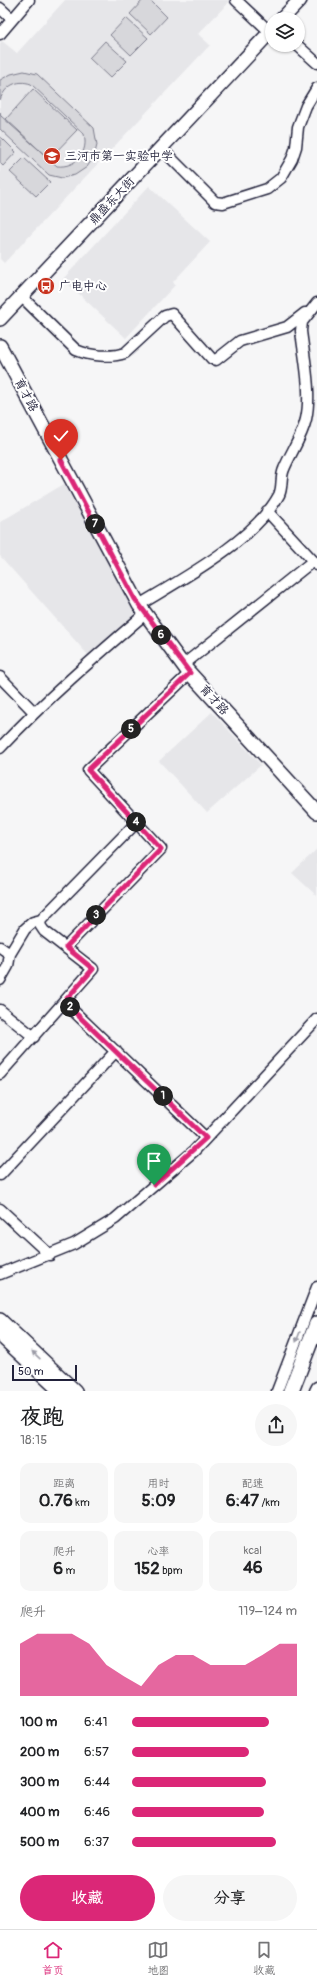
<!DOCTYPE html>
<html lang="zh">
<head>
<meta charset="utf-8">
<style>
	body { margin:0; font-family:Pangolin,"LXGW WenKai TC",sans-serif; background:#f6f6f6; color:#202124; height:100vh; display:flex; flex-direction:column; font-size:15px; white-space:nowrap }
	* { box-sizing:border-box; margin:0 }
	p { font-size:13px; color:#757577 }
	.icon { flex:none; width:22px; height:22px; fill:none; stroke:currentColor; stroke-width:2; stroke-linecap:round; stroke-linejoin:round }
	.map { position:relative; height:1391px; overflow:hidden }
	.drawer { display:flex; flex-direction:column; background:#fff; flex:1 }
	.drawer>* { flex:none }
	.buttons { position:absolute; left:265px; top:12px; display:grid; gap:8px }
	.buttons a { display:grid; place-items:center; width:40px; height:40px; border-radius:50%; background:#fff; box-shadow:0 1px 3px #0004; font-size:20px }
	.scale { position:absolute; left:12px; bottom:10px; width:65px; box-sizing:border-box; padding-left:4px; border:2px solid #22223b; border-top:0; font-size:11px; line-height:14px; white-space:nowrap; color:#22223b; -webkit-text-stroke:3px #fff; paint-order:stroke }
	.pin { position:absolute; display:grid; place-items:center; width:34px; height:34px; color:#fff; margin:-41px -17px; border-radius:50% 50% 50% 0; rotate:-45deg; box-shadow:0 0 4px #0007 }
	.pin .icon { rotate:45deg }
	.km { position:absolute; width:20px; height:20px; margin:-10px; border-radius:50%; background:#222; color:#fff; font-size:11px; line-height:20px; text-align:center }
	.round { display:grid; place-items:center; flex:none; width:42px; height:42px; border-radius:21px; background:#f6f6f6 }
	.headline { display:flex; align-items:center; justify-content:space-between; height:68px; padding:0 20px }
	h1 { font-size:22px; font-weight:800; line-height:30px }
	.metrics { display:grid; grid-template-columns:repeat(3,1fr); gap:6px; height:68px; padding:4px 20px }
	.metrics div { display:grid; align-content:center; border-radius:10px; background:#f6f6f6; text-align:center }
	.metrics b { font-size:17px; font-weight:800 }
	.metrics small { font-size:11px; font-weight:400 }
	.metrics p { font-size:11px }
	.chart { height:112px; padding:8px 20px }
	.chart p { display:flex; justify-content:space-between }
	.chart svg { width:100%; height:72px; margin-top:4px; fill:#db2777; opacity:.7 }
	.primary-button { display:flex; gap:8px; margin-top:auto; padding:8px 20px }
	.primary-button a { flex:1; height:46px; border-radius:24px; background:#db2777; color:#fff; font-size:16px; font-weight:800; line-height:46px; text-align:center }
	.primary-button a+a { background:#f6f6f6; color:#202124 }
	ul { padding:0 20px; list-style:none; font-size:13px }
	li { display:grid; grid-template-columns:64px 48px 1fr; align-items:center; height:30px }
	li i { height:10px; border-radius:5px; background:#db2777 }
	.tab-bar { display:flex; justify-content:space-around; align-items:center; height:56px; border-top:1px solid #e0e0e0; background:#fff; font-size:11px; color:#757577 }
	.tab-bar a { display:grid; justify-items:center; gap:2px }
	.tab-bar .on { color:#db2777 }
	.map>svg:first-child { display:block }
	.built { fill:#e6e6e9 }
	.green { fill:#d7d7db; stroke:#7c7c8b }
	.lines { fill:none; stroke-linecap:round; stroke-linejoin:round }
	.minor-casing { stroke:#22223b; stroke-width:13 }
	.major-casing { stroke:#22223b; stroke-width:16 }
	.highway-casing { stroke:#22223b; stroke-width:18 }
	.minor { stroke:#fff; stroke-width:10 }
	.major { stroke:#fff; stroke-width:13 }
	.highway { stroke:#fff; stroke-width:15 }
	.oneway { fill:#9c9ca7 }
	.route-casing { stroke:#fff; stroke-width:8 }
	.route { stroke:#db2777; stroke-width:5 }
	.labels { text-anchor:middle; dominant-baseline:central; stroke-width:4; stroke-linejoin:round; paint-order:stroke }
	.poi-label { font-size:12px; fill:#22223b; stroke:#fff; text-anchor:start }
	.street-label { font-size:12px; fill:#22223b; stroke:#fff }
</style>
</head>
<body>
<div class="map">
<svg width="317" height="1391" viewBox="0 0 317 1391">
	<rect width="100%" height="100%" fill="#f6f6f7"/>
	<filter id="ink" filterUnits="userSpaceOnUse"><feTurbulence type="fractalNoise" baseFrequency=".025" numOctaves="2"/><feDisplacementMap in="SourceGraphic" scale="8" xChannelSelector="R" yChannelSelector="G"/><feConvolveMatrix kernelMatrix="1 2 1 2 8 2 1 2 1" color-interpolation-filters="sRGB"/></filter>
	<g filter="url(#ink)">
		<path class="built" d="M65,0h166l-33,34 12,11 -206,218 -4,-4v-216l2,-2 15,12z
			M149,186l61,56 -37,40 2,3 -49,53 -63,-59z
			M64,484l74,129 -50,42 -88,-99v-34z
			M212,712l49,53 -54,48 -48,-52z
			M317,849v47l-25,-23z"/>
		<path class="green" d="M143,0h7l17,17 -16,17 -21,-20z
			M126,18l22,20 -17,17 -21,-20z
			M105,41l22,20 -17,17 -21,-20z
			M24,71l13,3 57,54 3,17 -3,12 -7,10 -12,8 -13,3 -13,-3 -49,-46v-17l1,4 56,50c19,2 32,-14 27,-32l-53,-50c-14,-5 -26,2 -31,16v-20l11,-6z
			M33,89l44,41 -28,29 -43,-40z
			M0,136l16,16 -13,14 -3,-3z
			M24,158l26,24 -14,14 -26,-24z"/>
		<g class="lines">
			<defs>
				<path id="minor" d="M236,0l34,32
					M0,8l12,11
					M0,34l29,-34
					M297,45l20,18
					M161,148l54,54 8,1 44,-14 14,-11 11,-19 4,-12 2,-20 8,-21 11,-18
					M22,297l54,53c14,6 35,8 49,3l40,-37 7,-2 40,45 4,1 24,-19 47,-14 18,-14
					M267,511l50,54
					M139,605c43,-26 116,-65 140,-110 4,-8 1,-17 5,-26 7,-17 18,-32 22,-50 6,-26 -2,-62 -5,-88l1,-9 15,-19
					M183,665l130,-104
					M0,677l34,35
					M0,748c45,-48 95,-91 145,-134
					M0,947l10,7
					M66,947l95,-98 -73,-79 102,-97
					M0,980l8,-14 2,-12 15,-25 8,-7 8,-2
					M64,1002l142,136
					M0,1010l34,27
					M0,1074l93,-105 -49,-38 -4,-6 1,-5 96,-98
					M0,1175l116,-124
					M0,1209l50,46
					M0,1274l74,-30 41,-25 79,-68 123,-132
					M277,1391l40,-104
					M315,1391l2,-4"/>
				<path id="major" d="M282,19l18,-19
					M0,319l272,-289
					M0,346l139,259 47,64 131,143
					M0,1320l75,71
					M0,1335l60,56"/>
				<path id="highway" d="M291,1391l26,-67"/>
			</defs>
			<use href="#minor" class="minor-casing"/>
			<use href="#major" class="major-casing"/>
			<use href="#highway" class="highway-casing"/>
			<use href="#minor" class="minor"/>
			<use href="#major" class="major"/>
			<use href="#highway" class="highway"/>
		</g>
		<defs><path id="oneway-solid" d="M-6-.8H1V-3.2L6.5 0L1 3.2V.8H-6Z"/></defs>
		<g class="oneway">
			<use href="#oneway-solid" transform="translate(298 1337) rotate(111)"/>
			<use href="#oneway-solid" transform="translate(36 1355) rotate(-137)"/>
		</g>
	</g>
	<g class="lines" filter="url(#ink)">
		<defs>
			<path id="route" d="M61,460l74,139 55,74 -102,97 73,79 -95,98 27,22 -29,33 142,136 -52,47"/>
		</defs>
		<use href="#route" class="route-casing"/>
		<use href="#route" class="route"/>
	</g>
	<defs>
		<symbol id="school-disc" viewBox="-11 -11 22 22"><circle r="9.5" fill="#c8321e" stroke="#fff"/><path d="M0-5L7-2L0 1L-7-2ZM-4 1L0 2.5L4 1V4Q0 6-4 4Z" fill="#fff"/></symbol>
		<symbol id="bus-disc" viewBox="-11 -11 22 22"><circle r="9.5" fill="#c8321e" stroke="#fff"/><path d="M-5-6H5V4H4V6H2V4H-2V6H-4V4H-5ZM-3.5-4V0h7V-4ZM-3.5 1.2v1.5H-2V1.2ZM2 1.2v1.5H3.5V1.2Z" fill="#fff"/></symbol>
	</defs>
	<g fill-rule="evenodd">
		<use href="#school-disc" x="42" y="146" width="20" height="20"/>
		<use href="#bus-disc" x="36" y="276" width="20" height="20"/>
	</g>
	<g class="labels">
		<g class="poi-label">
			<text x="65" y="156">三河市第一实验中学</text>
			<text x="59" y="286">广电中心</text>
		</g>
		<g class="street-label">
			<text transform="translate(112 201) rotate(-47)">鼎盛东大街</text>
			<text transform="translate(26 395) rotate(62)">育才路</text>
			<text transform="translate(214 700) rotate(48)">育才路</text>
		</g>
	</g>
</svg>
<div class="buttons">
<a><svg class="icon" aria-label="layers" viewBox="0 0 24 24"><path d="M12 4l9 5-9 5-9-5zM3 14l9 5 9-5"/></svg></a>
</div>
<div class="scale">50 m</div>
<div class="pin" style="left:154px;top:1185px;background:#1e9e55"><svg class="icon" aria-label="arrive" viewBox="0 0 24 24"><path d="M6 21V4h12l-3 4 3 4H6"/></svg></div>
<div class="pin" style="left:61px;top:460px;background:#d93025"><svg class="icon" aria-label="check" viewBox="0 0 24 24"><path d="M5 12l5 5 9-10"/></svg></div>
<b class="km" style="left:163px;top:1096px">1</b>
<b class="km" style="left:70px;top:1007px">2</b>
<b class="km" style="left:96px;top:915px">3</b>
<b class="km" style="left:136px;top:822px">4</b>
<b class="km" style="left:131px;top:729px">5</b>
<b class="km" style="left:161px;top:635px">6</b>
<b class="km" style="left:95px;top:524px">7</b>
</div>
<section class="drawer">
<div class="headline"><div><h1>夜跑</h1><p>18:15</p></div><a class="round"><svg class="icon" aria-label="share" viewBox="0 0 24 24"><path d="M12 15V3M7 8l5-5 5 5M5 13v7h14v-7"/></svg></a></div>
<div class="metrics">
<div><p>距离</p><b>0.76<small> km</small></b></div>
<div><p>用时</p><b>5:09</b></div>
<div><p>配速</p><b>6:47<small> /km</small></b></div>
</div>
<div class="metrics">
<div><p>爬升</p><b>6<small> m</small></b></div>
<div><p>心率</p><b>152<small> bpm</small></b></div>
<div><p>kcal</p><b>46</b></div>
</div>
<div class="chart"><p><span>爬升</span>119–124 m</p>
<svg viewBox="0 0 160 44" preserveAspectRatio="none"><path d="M0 44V12L10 6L20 6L30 6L40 12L50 25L60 32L70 38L80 25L90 19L100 19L110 25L120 25L130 25L140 19L150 12L160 12V44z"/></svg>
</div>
<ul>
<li><b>100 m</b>6:41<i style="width:83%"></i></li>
<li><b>200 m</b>6:57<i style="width:71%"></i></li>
<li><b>300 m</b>6:44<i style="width:81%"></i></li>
<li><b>400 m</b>6:46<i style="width:80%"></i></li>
<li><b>500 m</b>6:37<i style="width:87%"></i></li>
</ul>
<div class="primary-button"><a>收藏</a><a>分享</a></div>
</section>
<nav class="tab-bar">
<a class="on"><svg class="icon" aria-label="home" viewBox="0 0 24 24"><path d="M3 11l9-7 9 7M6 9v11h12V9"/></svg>首页</a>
<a><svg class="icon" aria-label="map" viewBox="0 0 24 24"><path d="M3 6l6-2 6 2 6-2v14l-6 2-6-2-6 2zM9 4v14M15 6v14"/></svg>地图</a>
<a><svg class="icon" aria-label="saved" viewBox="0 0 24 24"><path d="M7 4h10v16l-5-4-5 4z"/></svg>收藏</a>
</nav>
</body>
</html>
